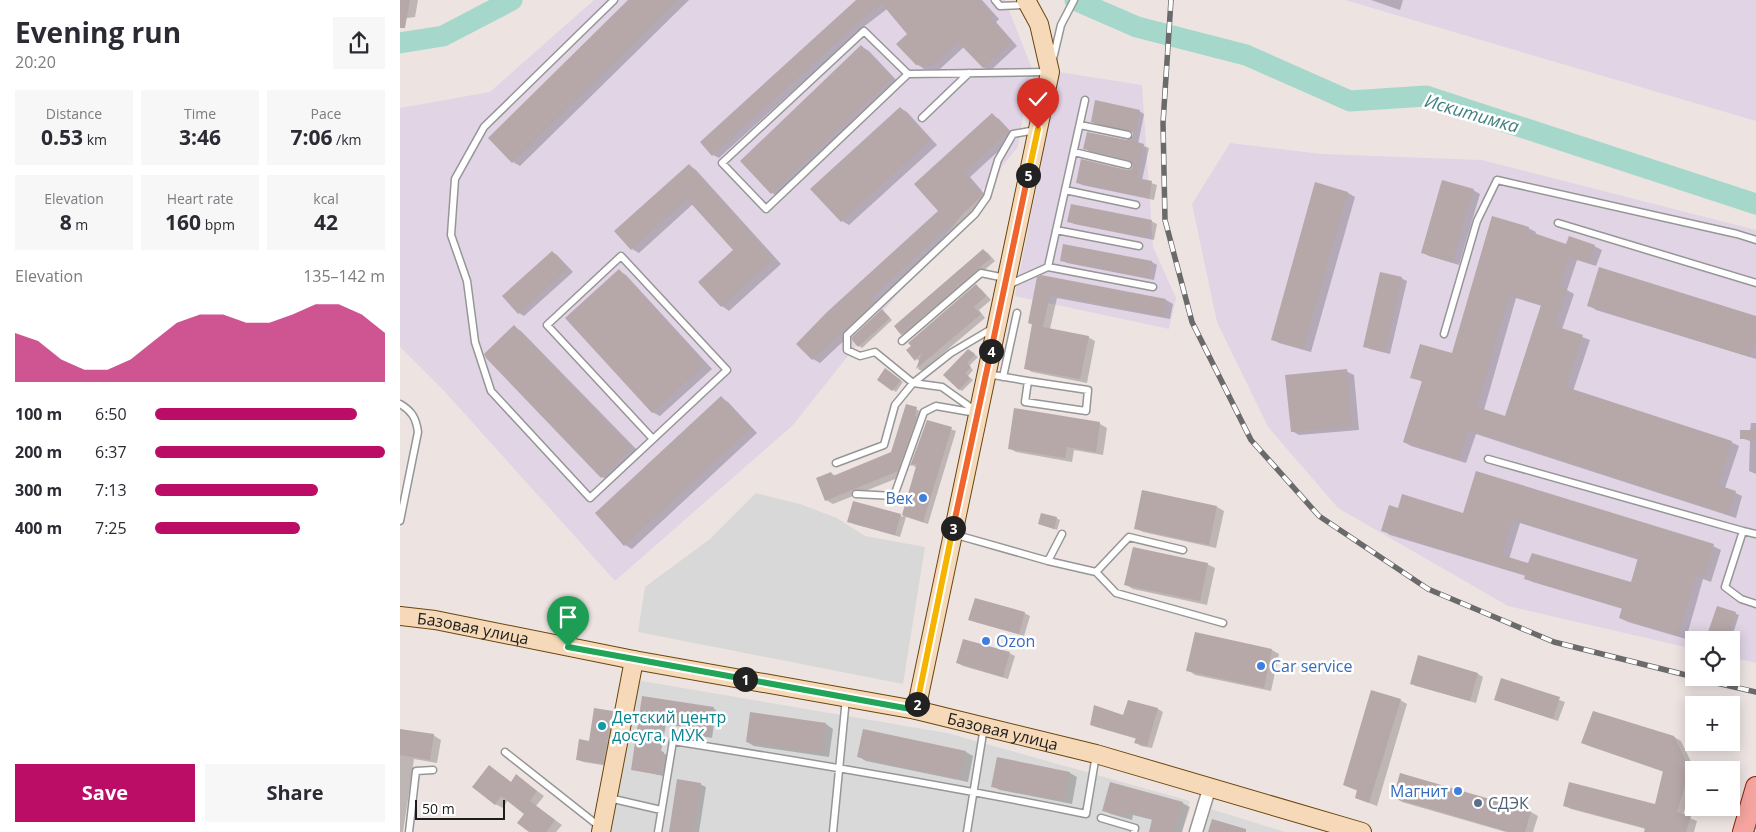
<!DOCTYPE html>
<html lang="en">
<head>
<meta charset="utf-8">
<style>
	body { margin:0; font-family:"Open Sans",sans-serif; background:#f7f7f7; color:#2b2b33; height:100vh; display:flex; flex-direction:column; font-size:19px; white-space:nowrap }
	* { box-sizing:border-box; margin:0 }
	p { font-size:16px; color:#7c7c81 }
	.icon { flex:none; width:28px; height:28px; fill:none; stroke:currentColor; stroke-width:2; stroke-linecap:round; stroke-linejoin:round }
	.map { position:relative; flex:1; overflow:hidden }
	.panel { display:flex; flex-direction:column; background:#fff; width:400px }
	.panel>* { flex:none }
	.controls { position:absolute; left:1285px; top:631px; display:grid; gap:10px }
	.controls a { display:grid; place-items:center; width:55px; height:55px; border-radius:0px; background:#fff; box-shadow:0 2px 12px #0003; font-size:25px }
	.scale { position:absolute; left:15px; bottom:12px; width:90px; box-sizing:border-box; padding-left:5px; border:2px solid #1c1c1c; border-top:0; font-size:14px; line-height:18px; white-space:nowrap; color:#1c1c1c; -webkit-text-stroke:4px #fff; paint-order:stroke }
	.pin { position:absolute; display:grid; place-items:center; width:42px; height:42px; color:#fff; margin:-51px -21px; border-radius:50% 50% 50% 0; rotate:-45deg; box-shadow:0 0 5px #0007 }
	.pin .icon { rotate:45deg }
	.km { position:absolute; width:25px; height:25px; margin:-12px; border-radius:50%; background:#222; color:#fff; font-size:14px; line-height:25px; text-align:center }
	.round { display:grid; place-items:center; flex:none; width:52px; height:52px; border-radius:0px; background:#f7f7f7 }
	.headline { display:flex; align-items:center; justify-content:space-between; height:85px; padding:0 15px }
	h1 { font-size:28px; font-weight:700; line-height:38px }
	.stats { display:grid; grid-template-columns:repeat(3,1fr); gap:8px; height:85px; padding:5px 15px }
	.stats div { display:grid; align-content:center; border-radius:0px; background:#f7f7f7; text-align:center }
	.stats b { font-size:21px; font-weight:700 }
	.stats small { font-size:14px; font-weight:400 }
	.stats p { font-size:14px }
	.chart { height:140px; padding:10px 15px }
	.chart p { display:flex; justify-content:space-between }
	.chart svg { width:100%; height:90px; margin-top:5px; fill:#bb0d65; opacity:.7 }
	.primary-button { display:flex; gap:10px; margin-top:auto; padding:10px 15px }
	.primary-button a { flex:1; height:58px; border-radius:0px; background:#bb0d65; color:#fff; font-size:20px; font-weight:700; line-height:58px; text-align:center }
	.primary-button a+a { background:#f7f7f7; color:#2b2b33 }
	ul { padding:0 15px; list-style:none; font-size:16px }
	li { display:grid; grid-template-columns:80px 60px 1fr; align-items:center; height:38px }
	li i { height:12px; border-radius:6px; background:#bb0d65 }
	main { display:flex; flex:1; min-height:0 }
	.map>svg:first-child { display:block }
	.residential { fill:#dad9d9 }
	.industrial { fill:#e0d4e5 }
	.parking { fill:#d8d8d8 }
	.shadow { fill:#0003; fill-rule:evenodd }
	.lines { fill:none; stroke-linecap:round; stroke-linejoin:round }
	.river { stroke:#a5d8ca; stroke-width:21 }
	.building { fill:#b6a8a9; fill-rule:evenodd }
	.lane-casing { stroke:#969696; stroke-width:9 }
	.street-casing { stroke:#969696; stroke-width:15 }
	.secondary-casing { stroke:#6a450c; stroke-width:20 }
	.primary-casing { stroke:#8a1f0a; stroke-width:22 }
	.lane { stroke:#fff; stroke-width:6 }
	.street { stroke:#fff; stroke-width:12 }
	.secondary { stroke:#f5d9b8; stroke-width:18 }
	.primary { stroke:#f5a49f; stroke-width:20 }
	.tram { stroke:#6a6a6a; stroke-width:1 }
	.rail-casing { stroke:#6a6a6a; stroke-width:5.5 }
	.rail { stroke:#fff; stroke-width:4; stroke-dasharray:11; stroke-linecap:butt }
	.split-1-casing { stroke:#fff; stroke-width:10 }
	.split-2-casing { stroke:#fff; stroke-width:10 }
	.split-3-casing { stroke:#fff; stroke-width:10 }
	.split-4-casing { stroke:#fff; stroke-width:10 }
	.split-5-casing { stroke:#fff; stroke-width:10 }
	.split-6-casing { stroke:#fff; stroke-width:10 }
	.split-1 { stroke:#22a559; stroke-width:6 }
	.split-2 { stroke:#22a559; stroke-width:6 }
	.split-3 { stroke:#f5b400; stroke-width:6 }
	.split-4 { stroke:#f0652b; stroke-width:6 }
	.split-5 { stroke:#f0652b; stroke-width:6 }
	.split-6 { stroke:#f5b400; stroke-width:6 }
	.shop-dot { fill:#3f7fe0; stroke:#fff; stroke-width:2 }
	.culture-dot { fill:#0f9aa8; stroke:#fff; stroke-width:2 }
	.service-dot { fill:#5c6f8a; stroke:#fff; stroke-width:2 }
	.labels { text-anchor:middle; dominant-baseline:central; stroke-width:5; stroke-linejoin:round; paint-order:stroke }
	.shop-label { font-size:16px; fill:#366cbe; stroke:#fff; text-anchor:end }
	.street-label { font-size:16px; fill:#1c1c1c; stroke:#fff }
	.culture-label { font-size:16px; fill:#0d838f; stroke:#fff; text-anchor:start }
	.service-label { font-size:16px; fill:#4e5e75; stroke:#fff; text-anchor:start }
	.water-label { font-size:18px; font-style:italic; fill:#40807f; stroke:#fff }
</style>
</head>
<body>
<main>
<section class="panel">
<div class="headline"><div><h1>Evening run</h1><p>20:20</p></div><a class="round"><svg class="icon" aria-label="share" viewBox="0 0 24 24"><path d="M12 15V3M7 8l5-5 5 5M5 13v7h14v-7"/></svg></a></div>
<div class="stats">
<div><p>Distance</p><b>0.53<small> km</small></b></div>
<div><p>Time</p><b>3:46</b></div>
<div><p>Pace</p><b>7:06<small> /km</small></b></div>
</div>
<div class="stats">
<div><p>Elevation</p><b>8<small> m</small></b></div>
<div><p>Heart rate</p><b>160<small> bpm</small></b></div>
<div><p>kcal</p><b>42</b></div>
</div>
<div class="chart"><p><span>Elevation</span>135–142 m</p>
<svg viewBox="0 0 160 44" preserveAspectRatio="none"><path d="M0 44V20L10 24L20 33L30 38L40 38L50 33L60 24L70 15L80 11L90 11L100 15L110 15L120 11L130 6L140 6L150 11L160 20V44z"/></svg>
</div>
<ul>
<li><b>100 m</b>6:50<i style="width:88%"></i></li>
<li><b>200 m</b>6:37<i style="width:100%"></i></li>
<li><b>300 m</b>7:13<i style="width:71%"></i></li>
<li><b>400 m</b>7:25<i style="width:63%"></i></li>
</ul>
<div class="primary-button"><a>Save</a><a>Share</a></div>
</section>
<div class="map">
<svg width="1356" height="832" viewBox="0 0 1356 832">
	<rect width="100%" height="100%" fill="#ede4e2"/>
	<path class="residential" d="M236,680l311,53 243,68 -8,31h-572z
		M811,809l74,23h-82z"/>
	<path class="industrial" d="M194,0h411l26,66 -13,81 -112,136 -113,142 -178,156 -169,-188 -46,-46v-239l90,-16z
		M945,0h411v121z
		M659,72l83,13 11,162 23,51 -7,31 -154,-33z
		M830,143l91,11 161,6 274,70v433l-25,-6v-17h-37v9l-186,-43 -170,-98 -70,-81 -51,-105 -25,-118z"/>
	<path class="parking" d="M356,493l44,11 37,14 28,18 60,11 -22,137 -265,-52 7,-45 65,-48z"/>
	<path class="shadow" d="M0,0h18l-3,17 -15,2z
		M230,0h59l-169,166 -7,-4z
		M460,0h122l17,19 -3,3 21,24 -27,25 -7,-4 -19,-20 -24,22h-16l-7,-5 -9,-30 -21,-25 -21,16 -147,133 -6,-3z
		M971,0h32l-3,10z
		M462,47l7,4 30,32 -120,114 -7,-4z
		M500,108l7,4 30,33 -88,80 -7,-4z
		M739,111l5,3 -6,30 11,4 -7,32 15,5 -3,15 -72,-15 -5,-3 55,-12 2,-4 -2,-4 -42,-10 -5,-4 42,-7 7,-4v-5l-37,-7 -5,-4z
		M592,115l7,4 16,17 -45,41 19,22 -108,107 -61,57 -7,-4 -15,-15 141,-133z
		M289,165l7,5 85,94 -52,47 -7,-5 13,-56 -42,-46 -54,49 -7,-4z
		M916,184l32,9 7,4 -44,155 -32,-9 -7,-4z
		M1073,190l7,4 -21,71 -30,-9 -7,-4z
		M669,221h82l6,3 -3,16 -80,-16z
		M1128,228l8,4 -1,3 32,11h27l8,4 -6,16 -19,-6 -10,30 7,4 -12,35 28,11 -17,51 158,51 8,4 -14,42 17,8 -6,22 -260,-84 -10,29 -55,-17 -7,-4 19,-60 -11,-5 41,-22zM1116,298l26,8 -36,112 -22,-8z
		M664,245l88,17 5,3 -3,15 -87,-17 -5,-3z
		M583,250l5,3 7,8 -88,76 -5,-3z
		M152,252l5,3 16,17 -49,44 -5,-3z
		M219,271l7,4 86,94 -52,47 -8,-4z
		M642,277l124,23 7,4 -3,15 -113,-21 -7,31 38,8 7,4 -8,42 -55,-11 -7,-4 8,-43 -4,-2z
		M1001,278l6,3 -17,73 -20,-5 -6,-3z
		M576,286l5,3 10,11 -12,10 6,8 -63,53 -4,-2 2,-7 -12,-12z
		M1189,305l167,12v42l-160,-49z
		M485,313l7,7 -30,28 -3,-2z
		M114,327l7,4 118,121 -30,29 -7,-4z
		M569,350l9,7 -9,9 4,4 -5,6 5,4 -11,11 -3,-2z
		M946,371l8,4 5,55 -60,5 -7,-4z
		M489,372l14,10 -7,10 -17,-12z
		M321,398l7,4 29,31 -125,116 -7,-4z
		M507,405l17,8 -19,62 -72,29 -7,-4 5,-27 5,3 56,-23z
		M615,409l85,15 7,4 -4,27 -29,-5 -2,12 -56,-10 -7,-4z
		M527,421l29,10 -28,93 -22,-7 -6,20 -46,-13 -6,-3 52,-6 3,2 14,-49 -5,-3z
		M1351,423h5v51l-7,-3 1,-30 -9,-3 9,-7z
		M1076,472l237,74 8,4 -10,32 -8,-3 -17,60 -58,-17 -8,-4 3,-9 -90,-27 -8,-4 1,-2 -136,-41 -7,-5 16,-21 64,6zM1120,523l119,37 -7,24 -103,-19 -20,-6z
		M743,492l74,15 7,4 -8,37 -73,-16 -8,-4z
		M656,518l4,2 -3,10 -17,-6z
		M807,564l8,4 -8,37 -74,-16 -7,-4z
		M1318,607l21,8 -8,25h-8l-14,-5z
		M624,613l6,3 -6,20 -49,-14 -5,-3z
		M796,633l76,17 7,4 -8,37 -76,-16 -7,-5z
		M609,653l6,3 -7,23 -45,-13 -5,-3z
		M1019,657l59,17 5,3 -7,26 -60,-17 -5,-3z
		M1102,680l63,22 -7,19 -62,-21z
		M243,698l70,10 3,2 -4,28 -21,-4 -3,-2 1,-4 -23,-4 -5,28 6,3 -4,21 -31,-7z
		M1000,700l7,4 -30,102 -21,-8 2,-7 -14,-6z
		M729,702l29,7 5,3 -11,36 -11,-2 -5,-3 1,-4 -41,-12 -5,-3 33,-8z
		M195,710l18,3 5,3 -10,50 -25,-4 -6,-3 13,-17z
		M351,714l75,10 7,5 -4,28 -75,-11 -7,-4z
		M0,730l33,5 8,5 -4,23 -23,-4 -11,73h-3z
		M1274,737l7,4 14,29 -1,10 -11,35 14,6 -3,11h-49l1,-3 -75,-20 -6,-3 91,-1 8,-33 -75,-26 -6,-3z
		M566,752l7,4 -5,26 -102,-21 -7,-4z
		M96,771l16,12 5,-7 27,20 -8,10 26,19 -6,7h-25l-5,-18 -18,-14 -5,8 -8,-4z
		M670,773l7,4 -5,27 -72,-14 -8,-4z
		M300,784l6,3 -7,45h-29z
		M994,797l137,15 7,4 -5,16h-27l-104,-30z
		M782,803l8,4 -8,25h-32l3,-12 -20,-5 -1,5 -21,-6 -8,-4z"/>
	<g class="lines">
		<path class="river" d="M675,0l62,27 109,28 104,46 76,-5 330,108
			M0,43l43,-7 69,-36"/>
	</g>
	<path class="building" d="M0,0h10l-5,28h-5z
		M228,0h50l-166,163 -24,-25z
		M456,0h124l13,15 -3,3 22,24 -29,26 -25,-26 -25,24 -17,-1 -20,-21 11,-10 -25,-30 -23,18 -147,134 -12,-14z
		M461,45l32,33 -122,116 -31,-33z
		M695,100l45,10 -7,31 11,3 -7,34 15,3 -3,17 -73,-15 5,-24 46,11 4,-1 2,-3 -4,-6 -46,-11 4,-17 40,8 6,-4v-3l-4,-3 -38,-8z
		M500,107l30,33 -89,82 -31,-33z
		M592,113l17,18 -45,42 19,21 -3,4 -109,100 4,4 -63,58 -16,-16 31,-32 111,-101 -24,-27z
		M289,164l85,95 -53,48 -23,-25 35,-32 -46,-51 -56,51 -17,-19z
		M1042,180l32,9 -22,73 -31,-9z
		M915,182l33,10 -45,157 -32,-9z
		M671,204l81,16 -4,18 -81,-16z
		M1092,216l37,11 -1,4 38,13 3,-8 26,9 -6,18 -20,-6 -9,29 7,3 -12,37 28,9 -17,52 166,54 -14,44 18,6 -8,23 -260,-84 -9,30 -56,-18 19,-61 -12,-3 10,-34 32,9zM1109,295l32,10 -36,111 -28,-9z
		M663,244l89,17 -3,17 -89,-17z
		M583,249l8,9 -90,77 -7,-9z
		M152,251l16,18 -50,45 -16,-18z
		M1199,267l157,49v22l-6,19 -163,-51z
		M219,269l86,95 -53,49 -87,-95z
		M980,272l22,5 -17,75 -22,-5z
		M641,275l125,24 -3,17 -113,-21 -7,32 46,9 -9,43 -56,-10 8,-45 -4,-1 9,-46z
		M576,284l10,12 -12,11 7,7 -65,55 6,-17 -7,9 -9,-11 5,-4 -3,-3z
		M482,309l8,9 -32,29 -6,-7v-3z
		M114,325l118,123 -31,30 -115,-120 -2,-4z
		M568,349l7,5 -8,9 4,4 -6,6 5,5 -11,12 -16,-15z
		M485,368l16,12 -9,11 -15,-11z
		M947,369l5,57 -61,6 -6,-57z
		M321,396l30,32 -127,118 -29,-33z
		M506,404l11,3 -2,9 2,1 -19,54 -73,30 -9,-23 15,-6 2,4 58,-24z
		M614,408l86,14 -4,30 -29,-5 -2,11 -57,-9z
		M527,420l25,7 -29,95 -21,-7 15,-52 -7,3z
		M1340,430h16v9h-16z
		M1076,471l238,73 -10,34 -8,-2 -18,60 -59,-18 3,-10 -98,-29 1,-4 -144,-44 8,-26 9,3 4,-14 61,19zM1112,520l126,38 -7,24 -99,-29 -4,10 -26,-8z
		M742,490l75,16 -8,39 -75,-16z
		M453,501l48,13 -6,21 -48,-13z
		M641,513l16,4 -3,12 -16,-5z
		M733,547l75,16 -8,38 -76,-16z
		M575,598l50,14 -6,22 -51,-14z
		M1317,606l19,6 -8,28 -21,-5z
		M795,632l77,17 -8,39 -78,-17z
		M563,639l47,13 -7,25 -47,-14z
		M1018,655l60,18 -8,28 -60,-17z
		M1101,678l59,19 -7,22 -59,-19z
		M971,690l30,9 -32,104 -14,-5 2,-8 -14,-5z
		M242,696l72,11 -5,30 -23,-4 2,-6 -26,-4 -4,27 6,2 -4,23 -29,-5z
		M728,700l30,8 -11,38 -13,-3 2,-5 -46,-13 4,-20 29,10z
		M194,708l19,3 -10,53 -27,-4 3,-21 10,2z
		M1193,711l81,25 16,33 -13,43 14,4 -5,16h-42l1,-4 -82,-22 6,-24 86,22 8,-33 -82,-28z
		M350,712l76,11 -4,30 -76,-11z
		M0,729l34,5 -4,26 -30,-5z
		M463,729l103,22 -6,28 -103,-22z
		M597,757l73,15 -6,29 -73,-14z
		M89,765l22,17 5,-8 21,17 -7,10 25,19 -9,12h-17l-12,-9 7,-9 -23,-18 -6,9 -23,-18z
		M1000,773l131,38 -6,21h-16l-116,-34z
		M277,779l24,4 -8,49h-24z
		M710,782l73,20 -9,30h-25l3,-13 -26,-8 -1,6 -23,-6z
		M812,819l34,10v3h-38z"/>
	<g class="lines">
		<defs>
			<path id="lane" d="M214,0l-130,127 -29,52 -4,56 16,46 8,61 16,49 99,107 137,-128 -106,-114 -74,69 106,114
				M595,0l5,6 25,-1
				M653,59l8,-34 13,-25
				M508,74l-44,-43 -142,132 44,46 142,-135 140,-2
				M522,118l47,-45
				M680,125l48,10
				M674,152l54,13
				M665,190l71,15
				M1158,223l198,60
				M656,230l83,16
				M648,267l105,20
				M608,285l40,-18 37,-167
				M593,328l-42,25 -38,30 -38,-31 -15,4 -13,-6v-15l128,-121 12,-17 11,-37 15,-26 23,-4
				M1044,334l33,-113 20,-41 240,54 19,6
				M502,341l79,-68 24,5
				M587,374l41,7 -3,21 61,9 2,-21 -60,-9
				M603,377l14,-64
				M0,404c12,7 16,14 18,28l-18,89
				M1088,459l255,72
				M436,463l48,-18 11,-40 18,-22 29,4 35,25
				M456,494l38,2 30,-84 12,-6 40,7
				M553,534l95,27 48,11 20,21 107,30
				M1356,534l-13,-3 -18,56 16,12 15,5
				M648,561l14,-27
				M696,572l33,-35 54,13
				M105,752l95,75
				M209,798l52,12
				M701,818l34,10 -1,4
				M9,832l7,-61 17,-1
				M258,832l15,-91c139,22 276,45 413,73l10,-59
				M433,832l13,-134
				M567,832l17,-105"/>
			<path id="street" d="M796,832l14,-46"/>
			<g id="secondary">
				<path id="s1" d="M0,616l35,4 199,40 282,50 180,44 266,78"/>
				<path d="M516,710l134,-638 -11,-48 -13,-24"/>
				<path d="M201,832l33,-172"/>
			</g>
			<path id="primary" d="M1343,832l13,-45"/>
		</defs>
		<use href="#lane" class="lane-casing"/>
		<use href="#street" class="street-casing"/>
		<use href="#secondary" class="secondary-casing"/>
		<use href="#primary" class="primary-casing"/>
		<use href="#lane" class="lane"/>
		<use href="#street" class="street"/>
		<use href="#secondary" class="secondary"/>
		<use href="#primary" class="primary"/>
		<path class="tram" d="M1354,832l2,-7"/>
		<defs>
			<path id="rail" d="M771,0l-8,123 2,97 27,102 59,118 68,76 109,73 126,53 140,35
				M1295,678l61,14"/>
		</defs>
		<use href="#rail" class="rail-casing"/>
		<use href="#rail" class="rail"/>
	</g>
	<g class="lines">
		<defs>
			<path id="split-1" d="M168,647l177,32"/>
			<path id="split-2" d="M345,679l171,31 1,-6"/>
			<path id="split-3" d="M517,704l36,-176"/>
			<path id="split-4" d="M553,528l38,-177"/>
			<path id="split-5" d="M591,351l37,-176"/>
			<path id="split-6" d="M628,175l10,-46"/>
		</defs>
		<use href="#split-1" class="split-1-casing"/>
		<use href="#split-2" class="split-2-casing"/>
		<use href="#split-3" class="split-3-casing"/>
		<use href="#split-4" class="split-4-casing"/>
		<use href="#split-5" class="split-5-casing"/>
		<use href="#split-6" class="split-6-casing"/>
		<use href="#split-1" class="split-1"/>
		<use href="#split-2" class="split-2"/>
		<use href="#split-3" class="split-3"/>
		<use href="#split-4" class="split-4"/>
		<use href="#split-5" class="split-5"/>
		<use href="#split-6" class="split-6"/>
	</g>
	<g class="shop-dot">
		<circle cx="523" cy="498" r="5"/>
		<circle cx="586" cy="641" r="5"/>
		<circle cx="861" cy="666" r="5"/>
		<circle cx="1058" cy="791" r="5"/>
	</g>
	<circle class="culture-dot" cx="202" cy="726" r="5"/>
	<circle class="service-dot" cx="1078" cy="803" r="5"/>
	<g class="labels">
		<g class="shop-label">
			<text x="513" y="498">Век</text>
			<text x="596" y="641" text-anchor="start">Ozon</text>
			<text x="871" y="666" text-anchor="start">Car service</text>
			<text x="1048" y="791">Магнит</text>
		</g>
		<g class="street-label">
			<text stroke="none"><textPath href="#s1" startOffset="74">Базовая улица</textPath></text>
			<text stroke="none"><textPath href="#s1" startOffset="614">Базовая улица</textPath></text>
		</g>
		<g class="culture-label">
			<text x="212" y="717">Детский центр<tspan x="212" dy="18">досуга, МУК</tspan></text>
		</g>
		<g class="service-label">
			<text x="1088" y="803">СДЭК</text>
		</g>
		<g class="water-label">
			<text transform="translate(1072 113) rotate(16)">Искитимка</text>
		</g>
	</g>
</svg>
<div class="controls">
<a><svg class="icon" aria-label="locate" viewBox="0 0 24 24"><circle cx="12" cy="12" r="6"/><path d="M12 2v4M12 18v4M2 12h4M18 12h4"/></svg></a>
<a>+</a>
<a>−</a>
</div>
<div class="scale">50 m</div>
<div class="pin" style="left:168px;top:647px;background:#1e9e55"><svg class="icon" aria-label="arrive" viewBox="0 0 24 24"><path d="M6 21V4h12l-3 4 3 4H6"/></svg></div>
<div class="pin" style="left:638px;top:129px;background:#d93025"><svg class="icon" aria-label="check" viewBox="0 0 24 24"><path d="M5 12l5 5 9-10"/></svg></div>
<b class="km" style="left:345px;top:679px">1</b>
<b class="km" style="left:517px;top:704px">2</b>
<b class="km" style="left:553px;top:528px">3</b>
<b class="km" style="left:591px;top:351px">4</b>
<b class="km" style="left:628px;top:175px">5</b>
</div>
</main>
</body>
</html>
